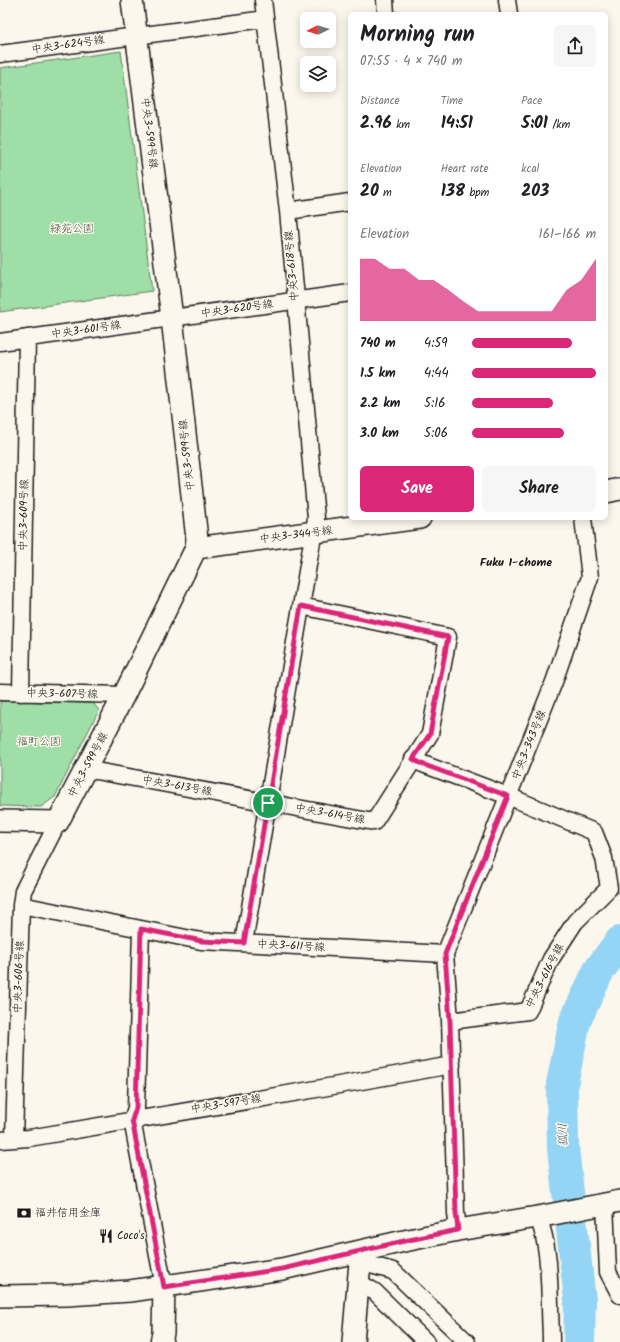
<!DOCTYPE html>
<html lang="en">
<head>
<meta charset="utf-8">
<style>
	body { margin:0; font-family:Kalam,"Klee One",sans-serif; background:#f6f6f6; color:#202124; height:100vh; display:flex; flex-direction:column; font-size:15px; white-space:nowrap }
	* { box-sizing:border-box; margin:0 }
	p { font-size:13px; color:#757577 }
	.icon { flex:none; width:22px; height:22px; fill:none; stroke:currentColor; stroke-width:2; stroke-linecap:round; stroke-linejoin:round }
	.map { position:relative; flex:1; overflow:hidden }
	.panel { position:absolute; left:348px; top:12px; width:260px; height:508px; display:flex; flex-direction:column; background:#fff; border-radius:6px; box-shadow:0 2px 10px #0003 }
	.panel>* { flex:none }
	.needle { width:26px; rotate:265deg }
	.fabs { position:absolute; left:300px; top:12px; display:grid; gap:8px }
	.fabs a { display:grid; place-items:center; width:36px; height:36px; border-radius:6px; background:#fff; box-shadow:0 2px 10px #0003; font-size:20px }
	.pin { position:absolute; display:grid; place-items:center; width:34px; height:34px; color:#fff; margin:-17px; border:2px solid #fff; border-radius:50%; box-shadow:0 1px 4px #0007 }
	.round { display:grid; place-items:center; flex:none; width:42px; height:42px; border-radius:6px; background:#f6f6f6 }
	.summary { display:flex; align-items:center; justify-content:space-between; height:68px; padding:0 12px }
	h1 { font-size:22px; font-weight:700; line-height:30px }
	.figures { display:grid; grid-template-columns:repeat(3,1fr); gap:6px; height:68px; padding:4px 12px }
	.figures div { display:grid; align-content:center }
	.figures b { font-size:17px; font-weight:700 }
	.figures small { font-size:11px; font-weight:400 }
	.figures p { font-size:11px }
	.chart { height:112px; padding:8px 12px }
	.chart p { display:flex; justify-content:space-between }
	.chart svg { width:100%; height:72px; margin-top:4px; fill:#db2777; opacity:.7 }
	.primary-button { display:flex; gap:8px; margin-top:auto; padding:8px 12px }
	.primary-button a { flex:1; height:46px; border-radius:6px; background:#db2777; color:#fff; font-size:16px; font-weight:700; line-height:46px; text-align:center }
	.primary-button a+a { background:#f6f6f6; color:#202124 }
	ul { padding:0 12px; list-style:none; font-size:13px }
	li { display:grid; grid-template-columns:64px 48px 1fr; align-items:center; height:30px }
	li i { height:10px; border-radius:5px; background:#db2777 }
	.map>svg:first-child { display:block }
	.green { fill:#9fdea7; stroke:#5e7d62 }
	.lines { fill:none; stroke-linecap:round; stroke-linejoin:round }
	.river { stroke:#94d4f5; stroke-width:32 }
	.minor-casing { stroke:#1c1c1c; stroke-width:19 }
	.tertiary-casing { stroke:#1c1c1c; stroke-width:24 }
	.minor { stroke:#fbf7ec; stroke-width:16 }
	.tertiary { stroke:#fbf7ec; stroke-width:21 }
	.route-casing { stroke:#fff; stroke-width:8 }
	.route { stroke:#db2777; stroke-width:5 }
	.labels { text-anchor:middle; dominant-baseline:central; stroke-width:3; stroke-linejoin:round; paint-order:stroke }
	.street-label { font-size:11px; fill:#1c1c1c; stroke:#fbf7ec }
	.park-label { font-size:11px; fill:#435646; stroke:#fbf7ec }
	.poi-label { font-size:11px; fill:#1c1c1c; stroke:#fbf7ec; text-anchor:start }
	.neighbourhood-label { font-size:12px; font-weight:bold; fill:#1c1c1c; stroke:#fbf7ec }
	.water-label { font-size:12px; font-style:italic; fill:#465c68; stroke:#fbf7ec }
</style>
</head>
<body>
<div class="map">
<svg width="620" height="1342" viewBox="0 0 620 1342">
	<rect width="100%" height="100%" fill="#fbf7ec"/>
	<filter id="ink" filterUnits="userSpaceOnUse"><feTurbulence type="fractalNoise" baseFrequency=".025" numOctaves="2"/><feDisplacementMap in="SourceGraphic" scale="8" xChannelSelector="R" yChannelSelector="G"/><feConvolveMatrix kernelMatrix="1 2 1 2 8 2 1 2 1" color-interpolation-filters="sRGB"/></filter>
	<g filter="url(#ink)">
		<path class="green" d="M121,51l31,240 -152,21v-244z
			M0,701l93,2 6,7 -44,87 -14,10 -41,-1z"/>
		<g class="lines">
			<path class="river" d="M579,1342l1,-42 -17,-152 -1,-64 13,-63 24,-51 21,-28"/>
			<defs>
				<path id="minor" d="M385,0l1,14
					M507,0l2,14
					M0,54l265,-35
					M288,211l62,-9
					M0,342l350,-49
					M0,692l124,3
					M21,693l6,-355
					M413,759l10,5 85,32 86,36 10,26 5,30 -34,34 -24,37 -23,52 -78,10
					M85,769l289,53 56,-88 18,-97 -147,-31
					M21,905l180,36 244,13
					M141,929l-5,179 -4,12 32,167
					M244,943l72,-425 -28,-307 -25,-211
					M14,1139l7,-234 2,-14 35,-69
					M0,1140l29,-2 276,-47 147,-26
					M605,1204l3,68 12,23
					M538,1217c11,27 11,59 12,88 0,12 1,25 1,37
					M458,1230l-2,-17 -6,-192 -5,-67 109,-272 36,-105 -7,-59
					M360,1262l33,9 74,71
					M358,1282l17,10 51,50"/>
				<path id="tertiary" d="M606,492l14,-3
					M196,548l224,-30
					M0,821l58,1 66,-127 72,-147 1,-9 -25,-221 -40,-318
					M0,1296l67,-1 63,-4 152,-22 122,-28 54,-11 85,-14 77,-15
					M161,1342l2,-9 1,-46
					M353,1342l8,-91"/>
			</defs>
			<use href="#minor" class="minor-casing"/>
			<use href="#tertiary" class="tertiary-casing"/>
			<use href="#minor" class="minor"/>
			<use href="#tertiary" class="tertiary"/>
		</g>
	</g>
	<g class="lines" filter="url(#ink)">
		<defs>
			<path id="route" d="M301,606l147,31 -18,97 -17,25 9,5 86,32 -63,158 5,67 6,192 2,17 -54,11 -122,28 -118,18 -32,-167 4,-12 5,-179 61,12 42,2z"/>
		</defs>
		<use href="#route" class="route-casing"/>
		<use href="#route" class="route"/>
	</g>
	<defs>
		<symbol id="bank-bare" viewBox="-9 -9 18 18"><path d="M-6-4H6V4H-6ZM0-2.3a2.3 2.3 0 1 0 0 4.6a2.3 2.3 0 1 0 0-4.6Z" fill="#1c1c1c" stroke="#fbf7ec" stroke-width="2.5" paint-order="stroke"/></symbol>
		<symbol id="restaurant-bare" viewBox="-9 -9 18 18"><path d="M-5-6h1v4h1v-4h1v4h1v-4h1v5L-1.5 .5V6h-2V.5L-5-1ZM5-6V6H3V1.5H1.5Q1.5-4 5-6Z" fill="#1c1c1c" stroke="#fbf7ec" stroke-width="2.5" paint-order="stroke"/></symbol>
	</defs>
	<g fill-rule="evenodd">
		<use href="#bank-bare" x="14" y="1203" width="20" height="20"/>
		<use href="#restaurant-bare" x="96" y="1226" width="20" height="20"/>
	</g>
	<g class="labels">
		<g class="street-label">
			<text transform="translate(68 45) rotate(-8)">中央3-624号線</text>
			<text transform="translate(149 133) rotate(83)">中央3-599号線</text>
			<text transform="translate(292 266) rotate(-95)">中央3-618号線</text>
			<text transform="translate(237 309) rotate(-8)">中央3-620号線</text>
			<text transform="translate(86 330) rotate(-8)">中央3-601号線</text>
			<text transform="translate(187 455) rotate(-96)">中央3-599号線</text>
			<text transform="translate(24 515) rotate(-89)">中央3-609号線</text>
			<text transform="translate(296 535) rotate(-7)">中央3-344号線</text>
			<text transform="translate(62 694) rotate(1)">中央3-607号線</text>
			<text transform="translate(529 745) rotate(-68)">中央3-343号線</text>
			<text transform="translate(88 765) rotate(-62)">中央3-599号線</text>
			<text transform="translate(177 786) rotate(10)">中央3-613号線</text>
			<text transform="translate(330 814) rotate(10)">中央3-614号線</text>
			<text transform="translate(291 946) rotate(3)">中央3-611号線</text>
			<text transform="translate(545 976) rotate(-63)">中央3-616号線</text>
			<text transform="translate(19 977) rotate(-88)">中央3-606号線</text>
			<text transform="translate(226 1104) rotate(-9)">中央3-597号線</text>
		</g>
		<g class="park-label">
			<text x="72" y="229">緑苑公園</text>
			<text x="39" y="742">福町公園</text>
		</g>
		<g class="poi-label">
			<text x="35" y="1213">福井信用金庫</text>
			<text x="117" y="1236">Coco's</text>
		</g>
		<g class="neighbourhood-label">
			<text x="516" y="562">Fuku 1-chome</text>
		</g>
		<g class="water-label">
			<text transform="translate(563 1135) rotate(-92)">狐川</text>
		</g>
	</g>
</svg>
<div class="fabs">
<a><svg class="needle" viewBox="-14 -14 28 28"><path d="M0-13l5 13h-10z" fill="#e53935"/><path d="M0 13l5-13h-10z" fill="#757577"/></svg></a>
<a><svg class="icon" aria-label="layers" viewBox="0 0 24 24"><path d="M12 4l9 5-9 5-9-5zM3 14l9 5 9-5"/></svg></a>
</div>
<div class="pin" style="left:268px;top:803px;background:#1e9e55"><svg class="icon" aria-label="arrive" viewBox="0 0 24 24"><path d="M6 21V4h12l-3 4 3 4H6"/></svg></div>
<section class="panel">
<div class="summary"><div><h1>Morning run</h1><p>07:55 · 4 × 740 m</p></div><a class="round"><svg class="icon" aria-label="share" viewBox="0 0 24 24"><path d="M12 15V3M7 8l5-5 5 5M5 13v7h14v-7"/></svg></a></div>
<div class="figures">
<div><p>Distance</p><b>2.96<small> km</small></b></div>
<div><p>Time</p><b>14:51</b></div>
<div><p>Pace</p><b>5:01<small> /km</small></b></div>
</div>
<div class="figures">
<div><p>Elevation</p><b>20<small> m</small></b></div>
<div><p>Heart rate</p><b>138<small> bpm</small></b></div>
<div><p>kcal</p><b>203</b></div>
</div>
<div class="chart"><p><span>Elevation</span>161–166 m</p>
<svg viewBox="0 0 160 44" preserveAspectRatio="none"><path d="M0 44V6L10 6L20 12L30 12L40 19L50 19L60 25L70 32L80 38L90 38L100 38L110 38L120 38L130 38L140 25L150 19L160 6V44z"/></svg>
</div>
<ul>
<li><b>740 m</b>4:59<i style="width:81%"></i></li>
<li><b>1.5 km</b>4:44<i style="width:100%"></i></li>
<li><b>2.2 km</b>5:16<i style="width:65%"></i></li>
<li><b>3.0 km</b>5:06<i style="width:74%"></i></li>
</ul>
<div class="primary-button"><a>Save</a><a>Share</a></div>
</section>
</div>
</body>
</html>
